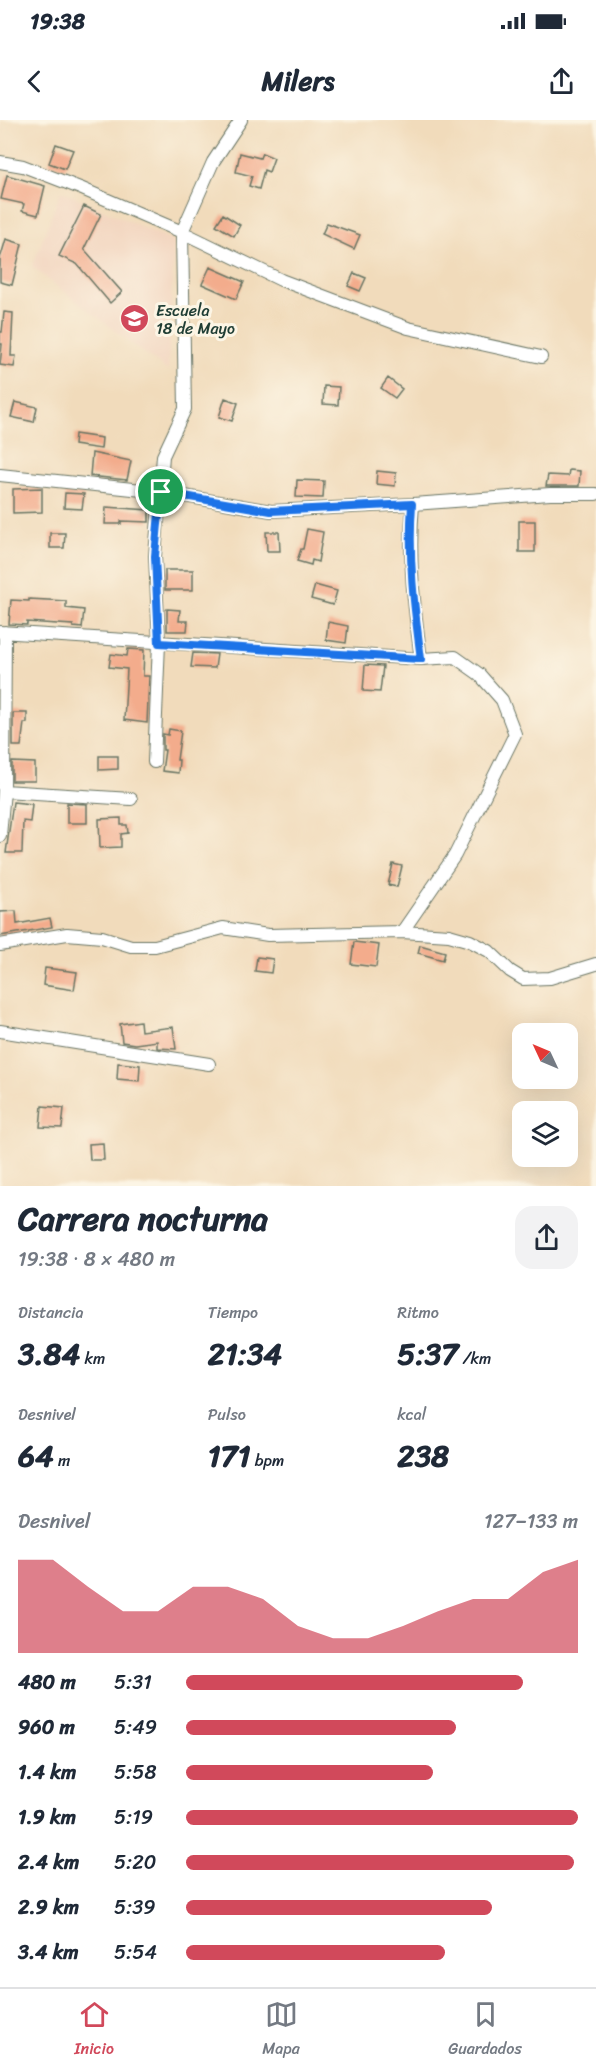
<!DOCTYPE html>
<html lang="es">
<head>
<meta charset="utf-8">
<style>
	body { margin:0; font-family:Sriracha,sans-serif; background:#f2f2f3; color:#1f2937; height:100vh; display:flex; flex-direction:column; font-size:22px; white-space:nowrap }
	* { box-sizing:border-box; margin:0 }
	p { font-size:20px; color:#747a83 }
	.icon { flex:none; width:33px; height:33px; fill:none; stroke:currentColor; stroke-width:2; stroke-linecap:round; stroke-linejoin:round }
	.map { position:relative; height:1066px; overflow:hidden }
	.drawer { display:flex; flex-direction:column; background:#fff; flex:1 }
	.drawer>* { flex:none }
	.needle { width:39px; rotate:314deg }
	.buttons { position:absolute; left:512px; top:903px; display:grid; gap:12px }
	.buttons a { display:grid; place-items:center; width:66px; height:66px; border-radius:12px; background:#fff; box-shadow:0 6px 24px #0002; font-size:30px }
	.pin { position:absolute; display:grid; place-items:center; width:51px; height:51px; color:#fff; margin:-26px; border:3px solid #fff; border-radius:50%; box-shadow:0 2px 6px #0007 }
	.round { display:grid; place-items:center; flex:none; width:63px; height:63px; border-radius:18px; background:#f2f2f3 }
	.summary { display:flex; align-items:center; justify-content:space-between; height:102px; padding:0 18px }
	h1 { font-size:33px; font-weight:700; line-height:45px }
	.metrics { display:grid; grid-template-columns:repeat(3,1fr); gap:9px; height:102px; padding:6px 18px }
	.metrics div { display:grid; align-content:center }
	.metrics b { font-size:30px; font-weight:700 }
	.metrics small { font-size:16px; font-weight:400 }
	.metrics p { font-size:16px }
	.chart { height:168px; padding:12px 18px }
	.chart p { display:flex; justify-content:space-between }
	.chart svg { width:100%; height:108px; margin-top:6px; fill:#d1495b; opacity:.7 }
	ul { padding:0 18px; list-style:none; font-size:20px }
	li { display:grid; grid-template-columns:96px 72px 1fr; align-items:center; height:45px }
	li i { height:15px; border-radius:8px; background:#d1495b }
	.status { display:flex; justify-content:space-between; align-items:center; height:42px; padding:0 30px; background:#fff; direction:ltr }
	.status svg { height:16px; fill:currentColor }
	header { display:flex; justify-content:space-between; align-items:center; height:78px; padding:0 18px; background:#fff; font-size:27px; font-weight:700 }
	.tab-bar { display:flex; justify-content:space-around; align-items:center; height:84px; border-top:2px solid #e0e1e3; background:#fff; font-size:16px; color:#747a83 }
	.tab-bar a { display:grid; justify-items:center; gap:3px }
	.tab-bar .active { color:#d1495b }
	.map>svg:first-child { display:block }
	.built { fill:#f2d4be }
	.building { fill:#f3ac8c }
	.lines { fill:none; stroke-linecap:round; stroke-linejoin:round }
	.minor-casing { stroke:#687463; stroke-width:14 }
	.minor { stroke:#fff; stroke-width:12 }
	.route-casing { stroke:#fff; stroke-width:12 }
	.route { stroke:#1a73e8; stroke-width:8 }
	.labels { text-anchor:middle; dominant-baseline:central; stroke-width:6; stroke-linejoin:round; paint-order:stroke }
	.poi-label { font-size:16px; fill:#1f3d34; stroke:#fcf5e5; text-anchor:start }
</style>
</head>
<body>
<div class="status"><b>19:38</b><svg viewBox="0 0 49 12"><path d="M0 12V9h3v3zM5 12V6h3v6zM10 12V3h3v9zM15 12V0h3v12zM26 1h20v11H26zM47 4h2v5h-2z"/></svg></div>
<header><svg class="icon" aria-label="back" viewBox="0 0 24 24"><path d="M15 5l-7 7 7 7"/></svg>Milers<svg class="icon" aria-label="share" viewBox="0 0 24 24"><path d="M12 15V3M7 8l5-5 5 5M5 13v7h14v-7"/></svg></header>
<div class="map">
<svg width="596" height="1066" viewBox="0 0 596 1066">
	<rect width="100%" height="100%" fill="#fcf5e5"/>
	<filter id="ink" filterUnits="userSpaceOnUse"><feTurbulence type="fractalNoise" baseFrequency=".0167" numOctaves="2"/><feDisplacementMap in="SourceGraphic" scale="12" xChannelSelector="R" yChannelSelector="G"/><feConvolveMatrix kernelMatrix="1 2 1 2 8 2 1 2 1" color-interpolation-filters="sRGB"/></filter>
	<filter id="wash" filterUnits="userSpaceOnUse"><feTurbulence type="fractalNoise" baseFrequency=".008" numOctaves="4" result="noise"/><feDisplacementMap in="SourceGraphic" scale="24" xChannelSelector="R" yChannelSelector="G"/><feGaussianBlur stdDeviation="1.35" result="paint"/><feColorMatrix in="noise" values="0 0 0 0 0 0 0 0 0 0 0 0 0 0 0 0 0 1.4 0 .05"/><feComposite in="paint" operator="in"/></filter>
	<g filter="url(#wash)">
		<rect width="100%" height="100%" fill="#f1dbbb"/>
		<path class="built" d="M61,71l113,50 -6,130 -136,-104z"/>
		<g id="blocks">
			<path class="building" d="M56,24l17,6 -8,19 -16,-6z
				M240,33l20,5 2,-5 12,5 -5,14 -5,-2 -5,19 -10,-3 3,-10 -16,-4z
				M7,55l38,11 -7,29 -16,-4 2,-7 -23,-5z
				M84,86l17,8 -17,35 38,43 -12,11 -33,-39 -18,-8z
				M223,94l17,11 -6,11 -18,-11z
				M327,103l33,12 -6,14 -32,-15z
				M6,119l16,5 -10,41 -12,-3v-23z
				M210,147l34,15 -8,17 -34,-15z
				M354,153l12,5 -6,13 -12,-5z
				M4,192l9,1 -2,43h5l-2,11 -14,-2 2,-21h-2v-12h2z
				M388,258l14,11 -7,9 -14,-10z
				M324,266l15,1 -1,18 -15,-1z
				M225,278l13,5 -6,18 -13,-4z
				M15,282l22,5 -3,15 -23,-5z
				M75,314l27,4 -1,11 -27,-4z
				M92,333l39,8 -4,19 -37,-4z
				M569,350l11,1 -1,15h-33l2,-11 20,1z
				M377,351l19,2 -1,13 -19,-2z
				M297,360l27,1 -1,17 -27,-1z
				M42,368v24l-29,1v-24z
				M65,373l19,1 -2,15 -18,-1z
				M106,387l43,3v12l-28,-1v3h-16z
				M519,401h16v31h-16z
				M307,409l16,3 -5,30 -6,-2 -1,5 -14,-4 4,-12h2z
				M266,412h13l1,19h-13z
				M50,413h15l-1,15h-14z
				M165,450h28v20h-28z
				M315,465l22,6 -4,14 -22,-6z
				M29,479l37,2v7l18,2 -2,18 -9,-1v-2l-46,-3v3l-18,-1 2,-24 18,1z
				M167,489l13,1 -1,11h9l-1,10h-20z
				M328,502l20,4 -2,17 -20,-3z
				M128,529l16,1 -1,26h6l-2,47 -23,-3 3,-51 -18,-2 2,-13 16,2z
				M193,533l24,1 -2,14 -24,-1z
				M365,545l18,1 -3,26 -17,-1z
				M13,593h14v10h-3l-3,23h-8z
				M169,609l12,2 -4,29h2l-1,13 -16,-2 3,-21h-2v-16l5,1z
				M99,636h19v13l-19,1z
				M12,642l23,1v18h-23z
				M13,682l19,2 -2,18 -7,-1 -1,32h-16z
				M67,683l20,1v19h-20z
				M121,698v7h6l1,8 -7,1v13l-21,1 -1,-29z
				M393,744l9,2 -5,21 -9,-2z
				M16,791l1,13 33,-6 2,9 -52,9v-24z
				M354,822l25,3 -3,22 -25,-3z
				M420,825l25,7 -2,8 -25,-7z
				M257,837l16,2 -2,14 -16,-2z
				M45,848l32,4 -3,18 -31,-5z
				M140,901l1,10 32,-4 3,22 -19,-1v-7l-22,3 -13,-2 -2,-18z
				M118,943l22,2 -1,16 -22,-2z
				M42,986l22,2 -2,20 -22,-1z
				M103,1023l1,17h-14l-1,-16z"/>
		</g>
	</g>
	<g filter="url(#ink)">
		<use href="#blocks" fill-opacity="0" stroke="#687463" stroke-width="1.5"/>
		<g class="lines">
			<defs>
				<path id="minor" d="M0,42l23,4 57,22 102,44 99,48 127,48 133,29
					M0,355l161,17 110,19 142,-7 137,-10h46
					M413,384c-5,54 1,102 8,155
					M0,512l421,27 34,-2 24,17 23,26 13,34 -60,121 -53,77
					M154,642l5,-119 -4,-87 8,-100 22,-47 -3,-177 31,-70 28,-42
					M4,671l1,-159
					M0,716l4,-45 127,8
					M0,825l67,-11 35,3 29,9h24l68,-18 45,7 134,-3 47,3 21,6 19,10 21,20 13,8 27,-1 46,-14
					M0,911l209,33"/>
			</defs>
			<use href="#minor" class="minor-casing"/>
			<use href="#minor" class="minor"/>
		</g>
	</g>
	<g class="lines" filter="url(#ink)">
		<defs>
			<path id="route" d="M161,372l110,19 141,-7c-4,54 2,102 9,155l-262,-16 -4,-87z"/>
		</defs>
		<use href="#route" class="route-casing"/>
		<use href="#route" class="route"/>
	</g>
	<defs>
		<symbol id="school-disc" viewBox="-11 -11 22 22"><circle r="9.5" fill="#d1495b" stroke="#fcf5e5"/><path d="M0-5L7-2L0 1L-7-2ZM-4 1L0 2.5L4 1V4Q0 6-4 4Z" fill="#fff"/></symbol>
	</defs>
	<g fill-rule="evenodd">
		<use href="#school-disc" x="118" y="182" width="33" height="33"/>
	</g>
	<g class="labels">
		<g class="poi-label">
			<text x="156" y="190">Escuela<tspan x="156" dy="18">18 de Mayo</tspan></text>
		</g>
	</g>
</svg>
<div class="buttons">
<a><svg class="needle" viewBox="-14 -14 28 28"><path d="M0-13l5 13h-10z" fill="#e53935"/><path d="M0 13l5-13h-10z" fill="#747a83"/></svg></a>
<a><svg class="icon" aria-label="layers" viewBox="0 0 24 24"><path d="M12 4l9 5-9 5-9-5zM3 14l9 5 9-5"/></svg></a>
</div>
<div class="pin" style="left:161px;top:372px;background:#1e9e55"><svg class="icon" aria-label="arrive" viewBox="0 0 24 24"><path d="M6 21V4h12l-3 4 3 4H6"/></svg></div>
</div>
<section class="drawer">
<div class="summary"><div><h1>Carrera nocturna</h1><p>19:38 · 8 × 480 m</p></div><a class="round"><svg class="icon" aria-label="share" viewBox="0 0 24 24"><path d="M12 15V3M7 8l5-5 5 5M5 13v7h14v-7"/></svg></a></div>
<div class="metrics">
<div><p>Distancia</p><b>3.84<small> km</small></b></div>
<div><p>Tiempo</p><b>21:34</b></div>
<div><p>Ritmo</p><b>5:37<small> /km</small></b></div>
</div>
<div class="metrics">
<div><p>Desnivel</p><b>64<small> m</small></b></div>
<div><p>Pulso</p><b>171<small> bpm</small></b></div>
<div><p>kcal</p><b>238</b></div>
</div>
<div class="chart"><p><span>Desnivel</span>127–133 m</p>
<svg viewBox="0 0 160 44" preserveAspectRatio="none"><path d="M0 44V6L10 6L20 17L30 27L40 27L50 17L60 17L70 22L80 33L90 38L100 38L110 33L120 27L130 22L140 22L150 11L160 6V44z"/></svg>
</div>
<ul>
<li><b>480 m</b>5:31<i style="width:86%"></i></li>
<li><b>960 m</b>5:49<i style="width:69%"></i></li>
<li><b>1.4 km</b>5:58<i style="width:63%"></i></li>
<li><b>1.9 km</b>5:19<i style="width:100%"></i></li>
<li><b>2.4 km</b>5:20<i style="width:99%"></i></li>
<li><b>2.9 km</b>5:39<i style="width:78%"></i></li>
<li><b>3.4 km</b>5:54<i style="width:66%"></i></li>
</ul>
</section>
<nav class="tab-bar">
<a class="active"><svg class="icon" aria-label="home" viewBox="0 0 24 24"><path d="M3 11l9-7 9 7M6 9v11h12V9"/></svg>Inicio</a>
<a><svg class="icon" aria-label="map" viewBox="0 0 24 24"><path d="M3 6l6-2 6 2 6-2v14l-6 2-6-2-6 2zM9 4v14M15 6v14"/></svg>Mapa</a>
<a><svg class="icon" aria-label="saved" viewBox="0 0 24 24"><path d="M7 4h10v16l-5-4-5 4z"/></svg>Guardados</a>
</nav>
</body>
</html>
